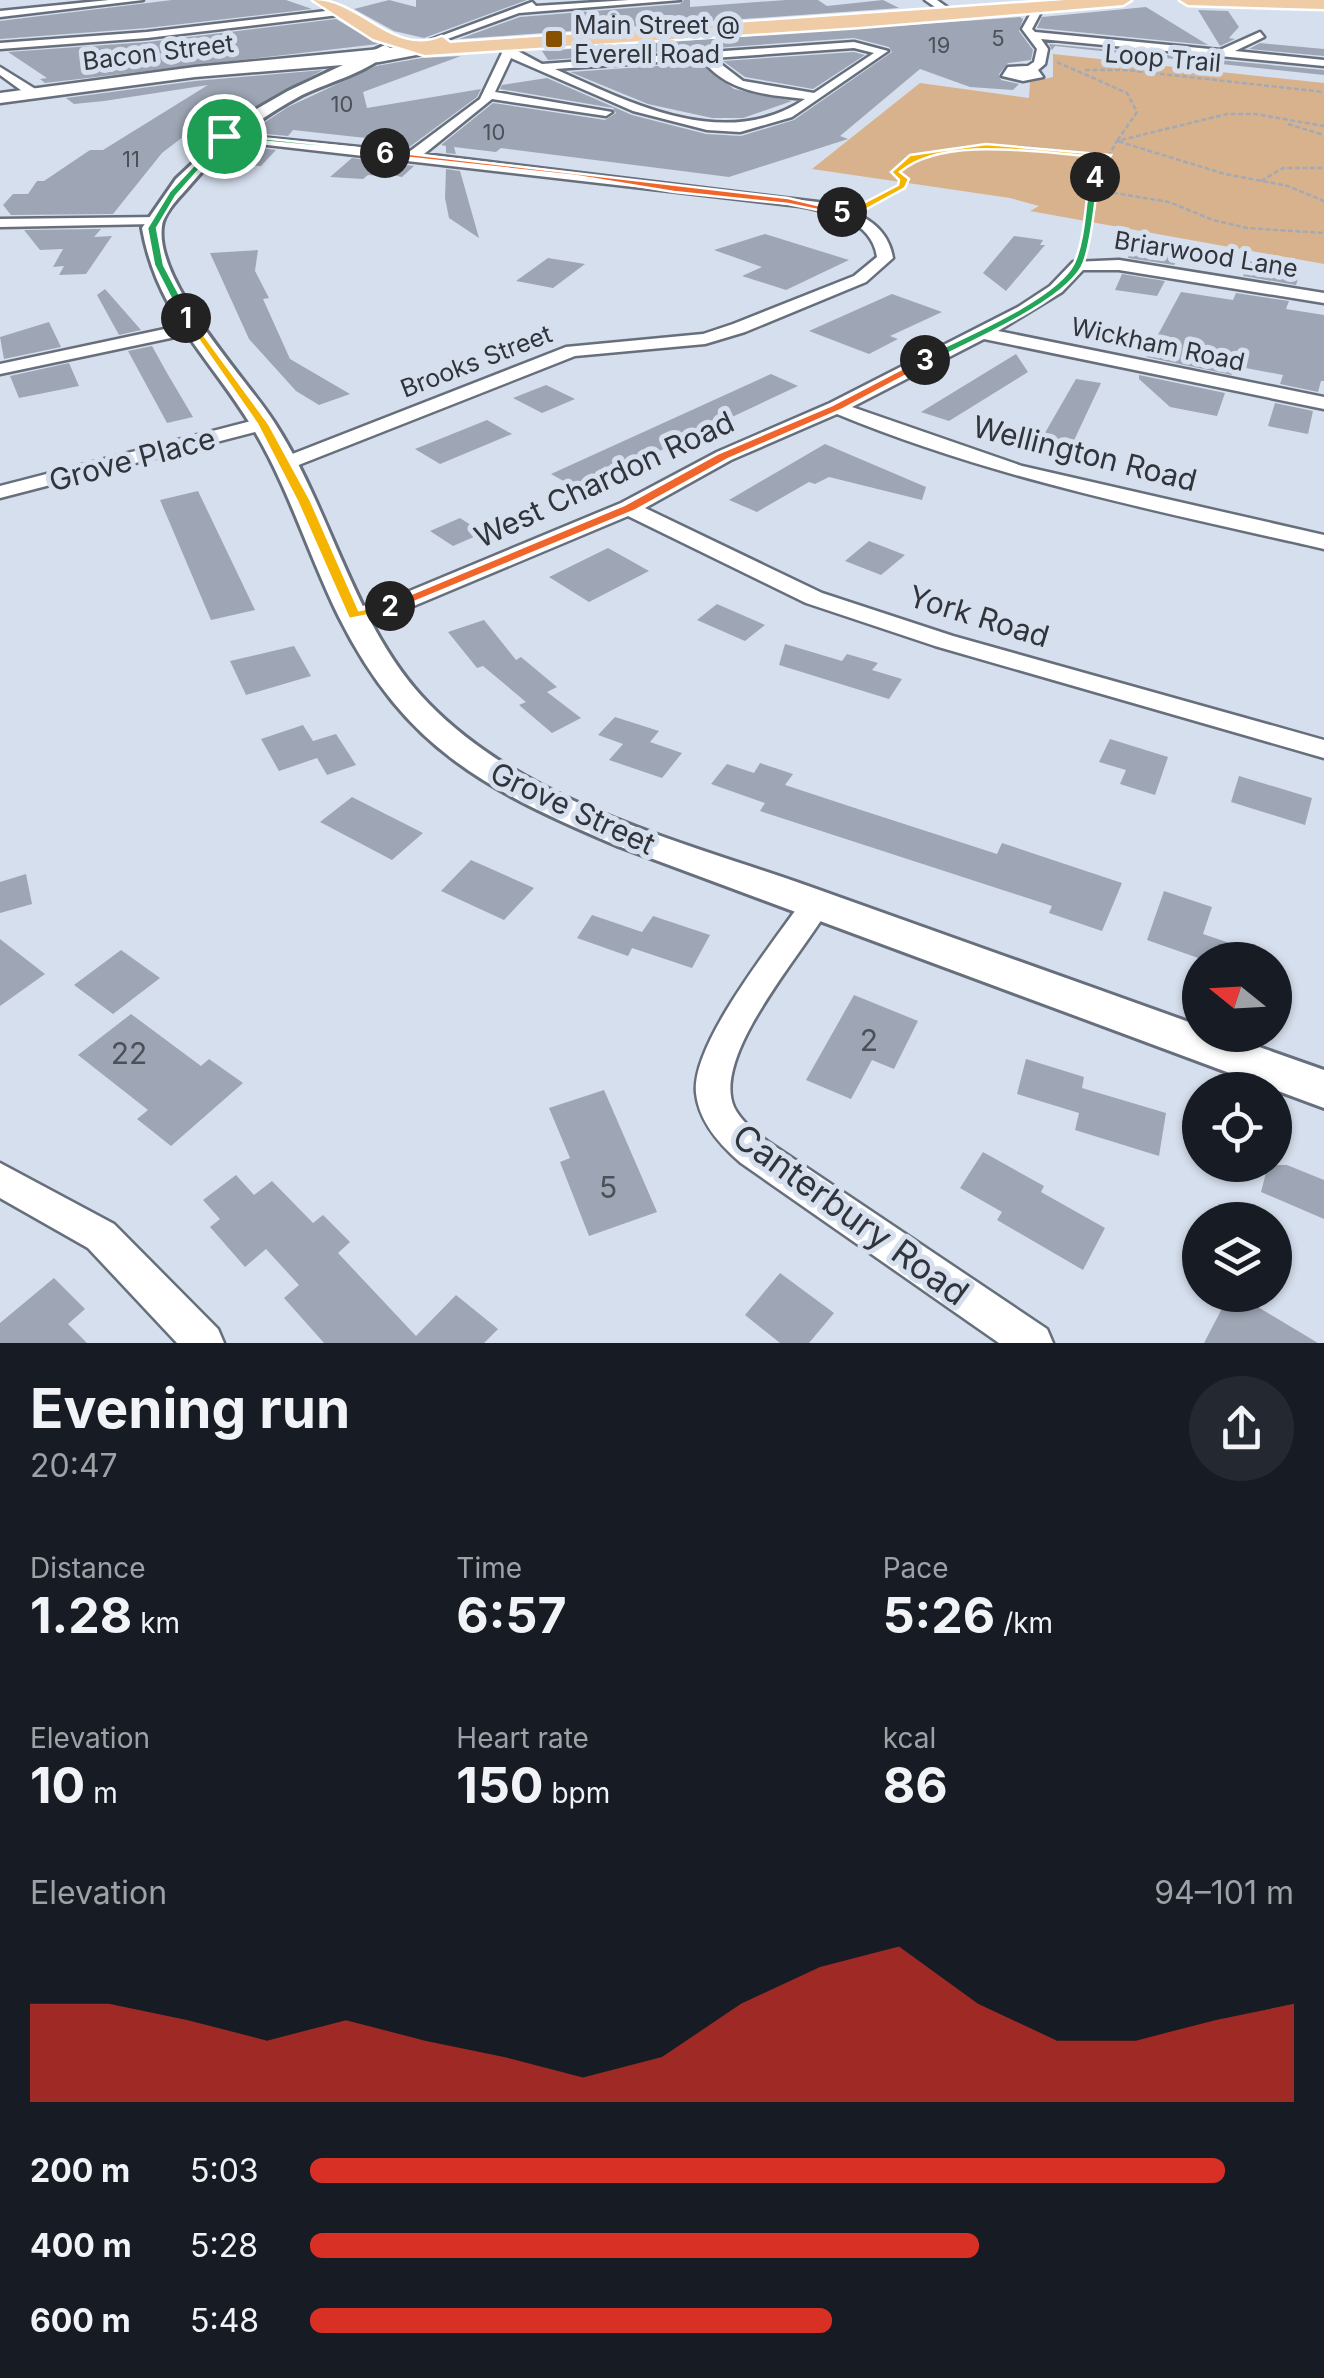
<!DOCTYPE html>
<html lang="en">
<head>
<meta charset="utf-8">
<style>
	body { margin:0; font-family:Inter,sans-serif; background:#242831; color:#f1f3f6; height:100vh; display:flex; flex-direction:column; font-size:38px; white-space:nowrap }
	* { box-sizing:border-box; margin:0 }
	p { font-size:32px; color:#9ea1a6 }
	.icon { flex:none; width:55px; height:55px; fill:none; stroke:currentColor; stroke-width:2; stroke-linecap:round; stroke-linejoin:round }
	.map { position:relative; height:1343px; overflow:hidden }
	.details { display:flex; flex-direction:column; background:#171b24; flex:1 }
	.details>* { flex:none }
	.needle { width:65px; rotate:288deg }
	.tools { position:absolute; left:1182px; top:942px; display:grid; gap:20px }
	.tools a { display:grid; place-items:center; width:110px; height:110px; border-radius:50%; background:#171b24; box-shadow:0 2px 8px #0004; font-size:50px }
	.pin { position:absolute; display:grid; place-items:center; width:85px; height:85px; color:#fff; margin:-42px; border:5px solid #fff; border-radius:50%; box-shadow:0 2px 10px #0007 }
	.km { position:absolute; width:50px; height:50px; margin:-25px; border-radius:50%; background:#222; color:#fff; font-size:28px; line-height:50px; text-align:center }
	.round { display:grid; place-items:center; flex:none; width:105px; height:105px; border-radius:52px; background:#242831 }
	.headline { display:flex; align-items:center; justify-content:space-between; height:170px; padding:0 30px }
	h1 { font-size:55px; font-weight:700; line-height:75px }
	.figures { display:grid; grid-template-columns:repeat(3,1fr); gap:15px; height:170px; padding:10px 30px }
	.figures div { display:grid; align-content:center }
	.figures b { font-size:50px; font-weight:700 }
	.figures small { font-size:28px; font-weight:400 }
	.figures p { font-size:28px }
	.chart { height:280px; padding:20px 30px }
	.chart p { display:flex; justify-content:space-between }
	.chart svg { width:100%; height:180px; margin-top:10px; fill:#d93025; opacity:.7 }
	ul { padding:0 30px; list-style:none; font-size:32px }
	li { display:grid; grid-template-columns:160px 120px 1fr; align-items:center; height:75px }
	li i { height:25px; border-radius:12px; background:#d93025 }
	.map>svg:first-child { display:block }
	.green { fill:#d8b28c }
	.building { fill:#9ea6b5 }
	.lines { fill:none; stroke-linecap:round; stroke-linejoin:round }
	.minor-casing { stroke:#676f7c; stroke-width:5 }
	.tertiary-casing { stroke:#676f7c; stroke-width:6 }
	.secondary-casing { stroke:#676f7c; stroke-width:5 }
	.primary-casing { stroke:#fff; stroke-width:5 }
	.path { stroke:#a3aab6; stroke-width:2.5; stroke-dasharray:5 2.5; stroke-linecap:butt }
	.minor { fill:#fff; fill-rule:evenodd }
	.tertiary { fill:#fff; fill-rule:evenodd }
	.secondary { fill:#fff; fill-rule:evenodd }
	.primary { fill:#efcba6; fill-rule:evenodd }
	.split-1 { fill:#22a559; stroke:#fff; stroke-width:2.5 }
	.split-2 { fill:#f5b400; stroke:#fff; stroke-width:2.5 }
	.split-3 { fill:#f0652b; stroke:#fff; stroke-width:2.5 }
	.split-4 { fill:#22a559; stroke:#fff; stroke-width:2.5 }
	.split-5 { fill:#f5b400; stroke:#fff; stroke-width:2.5 }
	.split-6 { fill:#f0652b; stroke:#fff; stroke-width:2.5 }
	.split-7 { fill:#22a559; stroke:#fff; stroke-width:2.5 }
	.poi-dot { fill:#875100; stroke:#d6dfee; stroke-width:4 }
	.labels { text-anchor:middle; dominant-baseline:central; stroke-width:10; stroke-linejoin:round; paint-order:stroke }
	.far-number-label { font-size:22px; fill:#4c5059 }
	.far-poi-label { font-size:25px; fill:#31343a; stroke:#d6dfee; text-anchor:start }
	.far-street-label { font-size:25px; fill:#31343a; stroke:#d6dfee }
	.street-label { font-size:30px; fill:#31343a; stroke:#d6dfee }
	.near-number-label { font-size:30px; fill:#4c5059 }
	.near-street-label { font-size:35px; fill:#31343a; stroke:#d6dfee }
</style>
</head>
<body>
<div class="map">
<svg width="1324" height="1343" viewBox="0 0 1324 1343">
	<rect width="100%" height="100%" fill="#d6dfee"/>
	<path class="green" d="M1053,54l271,29v181l-294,-53 9,-5 -29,-8 -198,-29 108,-86 109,15 1,-16 23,-5z"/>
	<path class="building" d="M172,0h114l26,9 -165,19 -147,11v-18z
		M389,0l27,7v-7h111l-103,38 -30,-7 -40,-22z
		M684,0h6v7l96,-7h32l9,6 56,-6 16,8 -440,31 61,-22 160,-13z
		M1146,7l62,38 -171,-17 5,-11z
		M1198,10l30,1 11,16 -10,11 6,1 -15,7z
		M1020,17l3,2 -4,12 14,19 -2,10 -23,3 -9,11 2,6 18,4 -6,6 -43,-3 -50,-18 -80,67 8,3 -119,38 -228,-29 -5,4 -42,-5 2,7 -10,-1v-7l-5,-1 52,-42 112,17 11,-7 -3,-5 -113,-19 2,-4 45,-7 85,37 74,19 35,2 53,-16 98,-68 -3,-5 -35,-9 -306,22 -6,-9z
		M336,19l42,25 -333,39 -5,-4 7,-1 -39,-26 139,-10z
		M1260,43l64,6v7l-75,-7z
		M1049,44l275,26v5l-269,-29 -3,4z
		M854,52l11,3 -52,34 -68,-12 -22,-16z
		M461,56l-98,36 4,16 114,-19 -4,8 -69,51 -39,-4 6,-5 -82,-9 -5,6 -32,-3 5,-5h-5l32,-21 88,-41 46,-8z
		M700,63l34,26 58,12 -49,17h-31l-64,-14 -78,-32z
		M323,70l-84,45 -11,10 -27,-2 -39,30 -49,61 -102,1 -8,-10 10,-11h15l9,-13h7l46,-31h13l105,-65 -104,16 -30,3 -8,-6 129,-17z
		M244,146l32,4 -15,16 -36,-1z
		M352,158l62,8 -12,11 -20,-4v3l-14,-1 -5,4 -33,-2z
		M446,169l14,2 19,67 -30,-20 -4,-20z
		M101,229l-7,8 18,-1 -26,38 -27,1 5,-9 -11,1 10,-18 -23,1 -16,-20z
		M765,234l84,26 -63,30 -44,-14 20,-9 -48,-17z
		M1014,236l29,4 -3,5h5l-39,46 -23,-18z
		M1136,239l49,8 -11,18 -46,-7z
		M258,250l-3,21 14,27 -6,1 27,60 60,35 -31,11 -23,-14 -47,-52 -39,-86z
		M548,258l37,6 -32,24 -37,-7z
		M1249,261l52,9 -5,15 -53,-9z
		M1122,274l43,7 -8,15 -42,-6z
		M105,289l36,41 -22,5 -22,-40z
		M1181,292l52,8 3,-7 53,8 -3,8 38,6v66h-3l-3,11 -38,-8 3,-9 -48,-9 -3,9 -86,-18z
		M892,294l50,18 -52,24 8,3 -29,15 -60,-23z
		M49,322l12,25 -57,12 -4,-22z
		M152,346l15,27 26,44 -26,6 -39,-72z
		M1016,354l12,18 -79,49 -28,-9z
		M69,363l10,23 -60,12 -9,-22z
		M771,374l27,12 -220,103 -27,-15z
		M1139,375l86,18 -8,23 -47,-9 -31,-28z
		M1076,379l25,4 -32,68 -31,-6z
		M546,385l29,14 -33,14 -29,-15z
		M1275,403l38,8 -5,23 -40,-8z
		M487,420l25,14 -72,30 -25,-15z
		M825,444l101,43 -4,13 -93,-23 -14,7 -6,-2 -52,30 -28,-12z
		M198,491l57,119 -44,10 -51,-120z
		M460,518l23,15 -30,13 -23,-15z
		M869,541l36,14 -24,20 -36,-14z
		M608,548l41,23 -60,31 -40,-25z
		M717,604l48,21 -20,16 -48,-21z
		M484,620l32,40 5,-3 36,30 -10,5 34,26 -29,15 -33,-28 7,-3 -43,-36 -6,2 -29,-36z
		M785,644l57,17 5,-7 31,9 -6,7 30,9 -13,20 -110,-34z
		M294,646l17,30 -65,19 -16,-34z
		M615,717l44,14 -9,11 32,11 -20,25 -53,-18 14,-16 -25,-9z
		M303,725l10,16 23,-7 20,31 -29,10 -10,-17 -38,13 -18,-32z
		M1110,739l58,18 -13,38 -35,-11 6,-14 -27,-8z
		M760,763l33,11 -8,11 76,25 136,44 5,-11 120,40 -20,48 -53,-18 3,-7 -292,-95 5,-8 -54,-19 16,-20 27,9z
		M1239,776l73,22 -7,27 -74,-23z
		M352,797l71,36 -31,27 -72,-38z
		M471,860l63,28 -30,32 -63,-29z
		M26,874l6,30 -32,9v-31z
		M1164,891l48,16 -9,27 65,22 -1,4h-63l-57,-20z
		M592,915l50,17 11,-16 57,19 -18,33 -60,-20 -4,8 -51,-18z
		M0,939l45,35 -45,32z
		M121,950l39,28 -47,36 -39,-29z
		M854,995l64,26 -24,48 -22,-9 -21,39 -45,-19z
		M131,1014l70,52 8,-7 34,24 -72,63 -34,-27 11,-9 -70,-55z
		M1026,1059l58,18 -2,11 84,25 -7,43 -84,-26 4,-17 -62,-19z
		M604,1090l53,122 -68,24 -29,-74 10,-4 -21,-50z
		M983,1152l61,34 -3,6 64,36 -22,42 -86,-50 5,-8 -42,-24z
		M1268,1165h19l37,15v39l-63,-27z
		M236,1175l18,20 18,-14 41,42 10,-8 27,27 -12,11 78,83 40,-41 42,34 -14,14h-160l-40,-45 15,-13 -33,-36 -21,18 -35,-40 10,-8 -17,-19z
		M780,1273l54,40 -25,30h-29l-35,-28z
		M54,1278l31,31 -17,15 19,19h-87v-20z
		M1229,1295h9l80,48h-114z"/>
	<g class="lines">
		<defs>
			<path id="minor" d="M109,0h34l-143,17v-6z
				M629,0h51l-161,13 -80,29 -9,-2 102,-38 4,4z
				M925,0h12l21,15 -9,2z
				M1029,4l12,8 -9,17 3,3 185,18 40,-18 4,5 -29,14 89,9v6l-283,-27 7,10 -3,15 -7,6 5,7 -20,4 -21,-5 6,-9 20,-1 6,-4 3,-13 -15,-20 9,-16 -7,-6z
				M343,9l4,5 -200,24 -147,11v-6l147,-11z
				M854,42l34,9 -96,66 -52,15 -33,-2 -74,-19 -122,-53 -16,34 117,20 -6,4 -114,-17 -68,55 402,49c30,9 61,19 67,55l-27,24 -121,50 -40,12 -130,12 -284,112h-14v-8l289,-113 137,-13 30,-10 121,-48 23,-19c-5,-37 -47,-45 -78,-51l-575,-66 -5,-1v-6l190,19 71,-53 22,-46 -4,-7 5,-3 39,21zM854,48l20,5 -60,40 -71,-12 -30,-23zM702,59c24,33 65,36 103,40 -80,53 -172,5 -250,-30z
				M0,67l37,23v6h-8l-29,-21z
				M159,217l2,3 -7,4 -154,3v-8z
				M1119,260l205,33v10l-205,-33h-36l-21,22 -64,39 326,66v12l-340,-70 -132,68 170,59 302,69v14c-165,-38 -330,-70 -487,-135l-106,46 -86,48 177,85 131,43 371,104v18l-389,-112 -129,-43 -178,-87 -212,89 -62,18 -12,-7 4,-5 54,-16 221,-92 96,-51 113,-49 188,-96 32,-21 23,-24z
				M193,323l6,1v8l-199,42v-10z
				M263,418l7,2v8l-270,70v-12z
				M815,895l11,3 4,8c-25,45 -119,149 -96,201 7,14 21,25 33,34l280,188 6,14h-54l-258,-180c-21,-18 -42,-41 -45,-70 -5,-50 79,-152 108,-195z
				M0,1163l114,61 104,105 6,14h-47l-89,-95 -88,-50z"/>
			<path id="tertiary" d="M385,45l7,4c-22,23 -61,32 -90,46 -44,23 -80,52 -112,90 -9,11 -26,26 -28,41 -8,56 83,151 112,196 58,89 80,206 155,282 98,100 251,137 379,182 131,47 261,93 392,140v9h25l99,35v38l-706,-262c-130,-55 -213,-97 -279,-229 -31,-63 -51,-132 -88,-192 -43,-70 -94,-112 -109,-197l34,-49 65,-61 47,-27z"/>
			<path id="secondary" d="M422,45l5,2v6l-48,9 -184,15 -195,26v-10l195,-26z"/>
			<path id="primary" d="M313,0c47,0 80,58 129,37l8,6 616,-43h65l-8,5 -265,22 -433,28 -52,-16z
				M1180,0h144v9l-136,-4z"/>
		</defs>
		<use href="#minor" class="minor-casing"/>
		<use href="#tertiary" class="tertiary-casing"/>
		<use href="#secondary" class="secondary-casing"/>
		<use href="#primary" class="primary-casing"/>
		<path class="path" d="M1057,62l70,31 10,19 -20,29 108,33 63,12 36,15
			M1085,70h40l199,22
			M1288,124l36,11
			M1261,181l22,-13h41
			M1091,189l78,13 44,18 34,8 77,5
			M872,204l30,-17 2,-8 -9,-7c58,-42 144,-22 211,-17
			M1081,249l11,-64 25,-44 110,-27h28l69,12"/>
		<use href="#minor" class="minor"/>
		<use href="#tertiary" class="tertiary"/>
		<use href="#secondary" class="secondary"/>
		<use href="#primary" class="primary"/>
	</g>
	<path class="split-1" d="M222,135l7,1 -53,60 -19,32 7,37 28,53 -6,4 -5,-4 -27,-53 -7,-37 22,-36z"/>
	<path class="split-2" d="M182,316h8l79,108 42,77 48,109 36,-7v7l-46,9 -52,-118 -40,-77z"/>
	<path class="split-3" d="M925,357l4,6 -88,47 -113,49 -94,52 -239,99 -13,-4 242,-101 95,-52 113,-48z"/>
	<path class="split-4" d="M1095,175l4,2c-5,27 -6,59 -15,85 -13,38 -119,82 -155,101h-8v-5c36,-18 136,-59 153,-95 11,-24 11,-60 16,-86z"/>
	<path class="split-5" d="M986,144l125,11 -16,25 -5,-3 11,-20c-55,-3 -157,-23 -201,15l9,7 -4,9 -53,29 -15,-5 11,-1 50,-26 1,-5 -8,-8 19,-17z"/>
	<path class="split-6" d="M385,151l403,47 59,14 -5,3 -54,-11 -114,-12 -98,-16 -194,-21z"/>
	<path class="split-7" d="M224,134l161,17 4,2 -167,-15z"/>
	<rect class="poi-dot" x="544" y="29" width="20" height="20" rx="5"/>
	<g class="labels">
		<g class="far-number-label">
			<text x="998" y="38">5</text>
			<text x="939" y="45">19</text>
			<text x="342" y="104">10</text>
			<text x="494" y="132">10</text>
			<text x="131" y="159">11</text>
		</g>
		<g class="far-poi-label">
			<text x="574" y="25">Main Street @<tspan x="574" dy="29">Everell Road</tspan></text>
		</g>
		<g class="far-street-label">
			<text transform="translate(158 52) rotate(-7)">Bacon Street</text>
			<text transform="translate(1163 58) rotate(5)">Loop Trail</text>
			<text transform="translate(1206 254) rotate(9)">Briarwood Lane</text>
			<text transform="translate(1158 344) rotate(12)">Wickham Road</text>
			<text transform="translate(476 361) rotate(-21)">Brooks Street</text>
		</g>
		<g class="street-label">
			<text transform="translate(1085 453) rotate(14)">Wellington Road</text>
			<text transform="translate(132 459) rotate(-15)">Grove Place</text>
			<text transform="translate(604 479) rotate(-25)">West Chardon Road</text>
			<text transform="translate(979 616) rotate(17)">York Road</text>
			<text transform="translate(573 808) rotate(25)">Grove Street</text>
		</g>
		<g class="near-number-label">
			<text x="869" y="1040">2</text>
			<text x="129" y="1053">22</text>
			<text x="608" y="1187">5</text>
		</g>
		<g class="near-street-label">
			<text transform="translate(851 1214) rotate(36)">Canterbury Road</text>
		</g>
	</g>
</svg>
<div class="tools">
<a><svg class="needle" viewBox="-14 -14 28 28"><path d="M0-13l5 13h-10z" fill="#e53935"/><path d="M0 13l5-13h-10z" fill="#9ea1a6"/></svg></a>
<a><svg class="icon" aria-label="locate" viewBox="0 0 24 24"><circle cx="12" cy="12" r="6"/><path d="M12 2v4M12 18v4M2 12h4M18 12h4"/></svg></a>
<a><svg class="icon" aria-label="layers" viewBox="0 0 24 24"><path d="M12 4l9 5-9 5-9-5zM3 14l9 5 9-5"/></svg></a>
</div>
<div class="pin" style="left:224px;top:136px;background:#1e9e55"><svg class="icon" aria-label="arrive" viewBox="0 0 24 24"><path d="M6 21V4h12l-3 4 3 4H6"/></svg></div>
<b class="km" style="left:186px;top:318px">1</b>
<b class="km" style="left:390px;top:606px">2</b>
<b class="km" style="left:925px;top:360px">3</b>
<b class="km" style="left:1095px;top:177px">4</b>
<b class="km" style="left:842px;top:212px">5</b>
<b class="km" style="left:385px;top:153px">6</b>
</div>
<section class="details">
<div class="headline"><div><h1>Evening run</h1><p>20:47</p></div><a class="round"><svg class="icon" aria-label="share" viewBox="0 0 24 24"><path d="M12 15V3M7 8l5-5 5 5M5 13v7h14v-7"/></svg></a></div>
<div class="figures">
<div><p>Distance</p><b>1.28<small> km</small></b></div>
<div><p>Time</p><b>6:57</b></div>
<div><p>Pace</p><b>5:26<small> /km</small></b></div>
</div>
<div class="figures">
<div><p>Elevation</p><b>10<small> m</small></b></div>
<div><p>Heart rate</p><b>150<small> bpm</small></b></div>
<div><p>kcal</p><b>86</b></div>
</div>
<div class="chart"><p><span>Elevation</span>94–101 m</p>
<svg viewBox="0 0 160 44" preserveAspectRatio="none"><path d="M0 44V20L10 20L20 24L30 29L40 24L50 29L60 33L70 38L80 33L90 20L100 11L110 6L120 20L130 29L140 29L150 24L160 20V44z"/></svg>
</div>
<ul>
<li><b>200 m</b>5:03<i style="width:93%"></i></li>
<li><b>400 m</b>5:28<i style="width:68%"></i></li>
<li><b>600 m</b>5:48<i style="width:53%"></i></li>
</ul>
</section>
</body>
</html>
